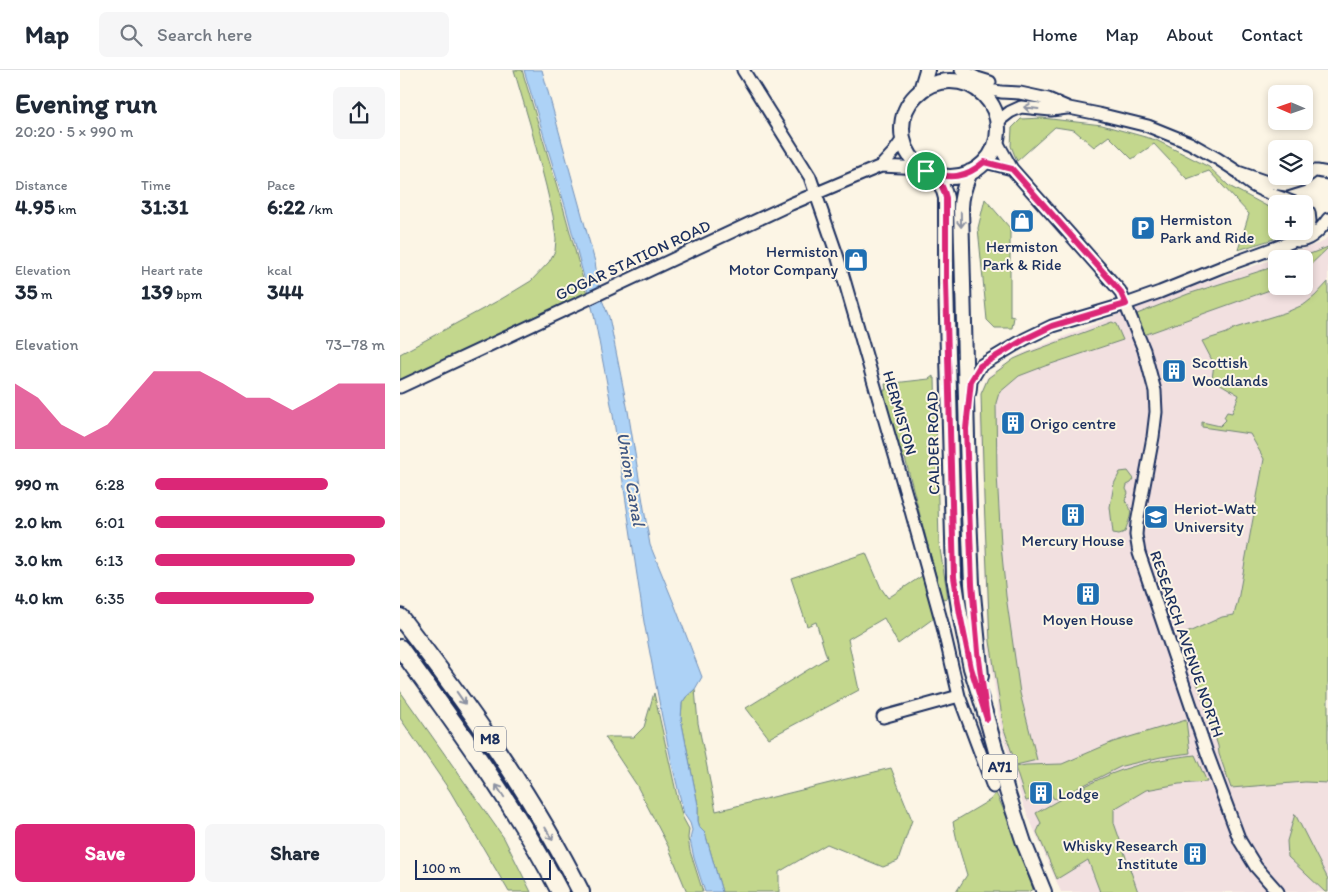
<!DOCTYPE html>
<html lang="en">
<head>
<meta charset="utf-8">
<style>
	body { margin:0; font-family:Itim,sans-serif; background:#f6f6f7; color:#1f2937; height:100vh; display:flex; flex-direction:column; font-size:19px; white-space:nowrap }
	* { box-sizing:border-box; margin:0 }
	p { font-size:16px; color:#747a83 }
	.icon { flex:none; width:28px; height:28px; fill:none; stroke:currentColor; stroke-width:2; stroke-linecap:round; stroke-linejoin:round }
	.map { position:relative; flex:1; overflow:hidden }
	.panel { display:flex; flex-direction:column; background:#fff; width:400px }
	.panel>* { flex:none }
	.needle { width:32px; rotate:272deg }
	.controls { position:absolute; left:868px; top:15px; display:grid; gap:10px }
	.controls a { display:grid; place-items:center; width:45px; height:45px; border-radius:8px; background:#fff; box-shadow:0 2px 8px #0003; font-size:25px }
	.scale { position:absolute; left:15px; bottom:12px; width:136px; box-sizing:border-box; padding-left:5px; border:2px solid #1b2f5e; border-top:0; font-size:14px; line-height:18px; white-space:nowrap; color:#1b2f5e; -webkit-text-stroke:4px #fcf5e5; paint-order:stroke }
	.pin { position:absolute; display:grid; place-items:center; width:42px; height:42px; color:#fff; margin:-21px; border:2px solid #fff; border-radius:50%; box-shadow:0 1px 5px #0007 }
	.round { display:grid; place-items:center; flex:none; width:52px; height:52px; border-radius:8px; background:#f6f6f7 }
	.headline { display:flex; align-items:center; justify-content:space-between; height:85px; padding:0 15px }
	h1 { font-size:28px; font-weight:800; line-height:38px }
	.figures { display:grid; grid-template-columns:repeat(3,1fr); gap:8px; height:85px; padding:5px 15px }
	.figures div { display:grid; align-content:center }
	.figures b { font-size:21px; font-weight:800 }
	.figures small { font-size:14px; font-weight:400 }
	.figures p { font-size:14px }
	.chart { height:140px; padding:10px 15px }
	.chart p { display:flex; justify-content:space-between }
	.chart svg { width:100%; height:90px; margin-top:5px; fill:#db2777; opacity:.7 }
	.primary-button { display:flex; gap:10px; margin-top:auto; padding:10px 15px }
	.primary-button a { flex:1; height:58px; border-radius:8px; background:#db2777; color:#fff; font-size:20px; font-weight:800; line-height:58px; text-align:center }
	.primary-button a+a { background:#f6f6f7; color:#1f2937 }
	ul { padding:0 15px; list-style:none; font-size:16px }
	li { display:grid; grid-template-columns:80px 60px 1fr; align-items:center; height:38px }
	li i { height:12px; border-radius:6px; background:#db2777 }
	header { display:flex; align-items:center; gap:30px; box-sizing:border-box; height:70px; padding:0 25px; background:#fff; border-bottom:1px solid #e0e1e3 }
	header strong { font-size:24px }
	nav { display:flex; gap:28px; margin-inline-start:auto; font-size:18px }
	.search { width:350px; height:45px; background:#f6f6f7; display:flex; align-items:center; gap:12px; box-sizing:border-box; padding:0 18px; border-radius:8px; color:#747a83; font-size:19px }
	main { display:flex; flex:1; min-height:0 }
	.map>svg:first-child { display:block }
	.built { fill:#f2e0e0; fill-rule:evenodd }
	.green { fill:#c3d78d; stroke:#6f8376 }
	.water { fill:#add2f6; stroke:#7391b9 }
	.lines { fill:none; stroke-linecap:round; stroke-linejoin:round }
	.minor-casing { stroke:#1b2f5e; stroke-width:15 }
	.major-casing { stroke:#1b2f5e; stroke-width:18 }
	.highway-casing { stroke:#1b2f5e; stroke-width:20 }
	.minor { stroke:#fcf5e5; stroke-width:11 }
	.major { stroke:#fcf5e5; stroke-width:14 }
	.highway { stroke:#fcf5e5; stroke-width:16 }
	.oneway { stroke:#8c92a2 }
	.route-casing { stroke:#fff; stroke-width:10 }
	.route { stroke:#db2777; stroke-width:6 }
	.labels { text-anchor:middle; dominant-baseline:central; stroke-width:4; stroke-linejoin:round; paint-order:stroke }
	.shield { fill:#fcf5e5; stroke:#5e6a86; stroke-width:1 }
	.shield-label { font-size:15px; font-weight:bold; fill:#1b2f5e }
	.poi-label { font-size:16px; fill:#1b2f5e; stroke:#fcf5e5; text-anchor:start }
	.street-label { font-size:16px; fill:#1b2f5e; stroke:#fcf5e5 }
	.water-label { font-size:18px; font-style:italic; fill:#405884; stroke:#fcf5e5 }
</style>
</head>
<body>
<header>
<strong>Map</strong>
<div class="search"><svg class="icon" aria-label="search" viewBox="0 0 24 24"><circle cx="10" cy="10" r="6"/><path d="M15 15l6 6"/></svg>Search here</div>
<nav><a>Home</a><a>Map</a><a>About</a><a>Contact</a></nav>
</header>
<main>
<section class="panel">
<div class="headline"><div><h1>Evening run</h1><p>20:20 · 5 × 990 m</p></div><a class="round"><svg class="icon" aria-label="share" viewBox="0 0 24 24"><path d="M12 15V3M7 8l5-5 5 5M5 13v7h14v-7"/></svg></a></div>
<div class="figures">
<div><p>Distance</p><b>4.95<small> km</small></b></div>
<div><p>Time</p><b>31:31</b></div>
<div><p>Pace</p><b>6:22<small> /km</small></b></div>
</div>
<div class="figures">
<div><p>Elevation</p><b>35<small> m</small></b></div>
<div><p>Heart rate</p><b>139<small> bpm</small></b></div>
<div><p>kcal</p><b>344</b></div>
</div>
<div class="chart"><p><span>Elevation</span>73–78 m</p>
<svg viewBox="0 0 160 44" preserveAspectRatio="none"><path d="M0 44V12L10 19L20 32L30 38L40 32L50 19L60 6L70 6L80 6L90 12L100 19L110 19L120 25L130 19L140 12L150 12L160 12V44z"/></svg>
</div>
<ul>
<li><b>990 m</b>6:28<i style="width:75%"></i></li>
<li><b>2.0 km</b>6:01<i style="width:100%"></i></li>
<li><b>3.0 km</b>6:13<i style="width:87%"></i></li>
<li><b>4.0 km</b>6:35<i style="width:69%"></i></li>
</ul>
<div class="primary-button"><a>Save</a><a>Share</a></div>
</section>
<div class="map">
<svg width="928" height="822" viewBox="0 0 928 822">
	<rect width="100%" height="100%" fill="#fcf5e5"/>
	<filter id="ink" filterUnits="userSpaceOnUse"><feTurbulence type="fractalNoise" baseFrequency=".02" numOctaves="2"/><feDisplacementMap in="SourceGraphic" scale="10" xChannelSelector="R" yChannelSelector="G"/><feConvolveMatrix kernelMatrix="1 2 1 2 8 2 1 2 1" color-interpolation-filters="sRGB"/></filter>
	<g filter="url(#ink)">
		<path class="built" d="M928,166v656h-267l-38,-88 -23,-79 -11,-77 -9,-226 1,-29 6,-16 32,-22 130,-53 174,-60zM876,189h28v27h-28z"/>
		<path class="green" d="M114,0h8l40,133 25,91 -187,88v-28l103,-56 28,-17 18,-19 6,-11 1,-12 -3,-23 -7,-30 -16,-62z
			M642,48l60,7 54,15 53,27 20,19 47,25v20h5l-4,7 -39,12 11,-36 -40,-43 -22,8 -33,-35 -22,15 -23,-23 -15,11 -20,-17 -19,-3 -38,34 -6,-15 1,-18 9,-9z
			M585,129l25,29v88l4,1 -2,11h-17l-8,-8 -9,-92z
			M928,177v1l-24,23v-12h-7z
			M876,196v20h5l-137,49 -7,-21 51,-20z
			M928,212v501l-23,-1 -74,6 -12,-34 -1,-8 -14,-44 -24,-66 42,-19 12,-2 4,-15 26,-141 -14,-25 -48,-7v-5l18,4 6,-6 -2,-3 3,-5 5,1 7,-18 -27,-16 2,-15 -12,-23 25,-8 8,-5 52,-16 18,-8 10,-8z
			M712,252l4,2 7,16 -78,26 -26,10 -20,17 -3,10 1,71 4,71 5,51 14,97 17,67 -21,5 -12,-36 -14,-88 -6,-143 -3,-104 7,-16 26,-19 14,-6z
			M533,306v2h2l4,165 9,55 -6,1 -37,-141h-3l-20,-68h4l-1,-6 44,-5z
			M728,401l6,8 -3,4 -4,2 -1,4 2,4 -3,8c11,10 3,19 0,31l-6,2 -6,-1 -3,-26 4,-23 6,-12z
			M466,483l15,35 7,10 37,-24 9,44 -36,26 -14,-26 -36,21 11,51 -90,48 -23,-30 81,-50 -11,-36 -9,4 -16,-48z
			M295,619l3,34 18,88 175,-43 21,52 -14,41 -15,6 -56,-23 -48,28v20h-57l-17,-59 -5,-5 -2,-7v-16l-17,-86 1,-16 4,-6z
			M0,621l104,147 27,54h-22l-59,-101 -50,-73z
			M254,623l23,103 6,22 6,11 -1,9 2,13 13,41h-16l-19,-46 -32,-62 -31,-47h29l10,-10z
			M786,650l4,33 -29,4 -39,9 -66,33 -3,-1 -7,-16 -18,6 6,11 -8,2 -11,-34 11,-2 36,-1 51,-22z
			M795,685l12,27 -28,2 -33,6 -32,19v14l24,69h-38l-12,-32 -31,19 -20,-47 4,-9 -5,-10c32,-18 67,-39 102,-48 19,-5 38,-8 57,-10z
			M596,723l11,24 26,72 -5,3h-72l11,-17 -9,-30 -5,-23 37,-22z
			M895,744l33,65v13h-3l-37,-35 -1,-16z"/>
		<path class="water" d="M124,0h18l53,192 5,33 9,22 19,94 22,134 25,61 27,71 -7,12 -9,8 -4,6 -1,16 17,86v16l2,7 5,5 17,59h-17l-11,-34 -4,-18 2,-10 -2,-7 -6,-9 -12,-50 -10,-47 -18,-95 -31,-207 -19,-100 -28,-106z"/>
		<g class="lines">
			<defs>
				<path id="minor" d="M343,0l67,107 27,78 74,256 31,112 17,73 34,91
					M561,0l16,8 13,4
					M569,15l32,7 19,1 28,6 21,9 30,6 49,12 42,17 28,16 20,13 29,10 19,3 16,-5 12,-9h3l11,2
					M597,52l13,-10 11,-5 30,3 16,-2
					M596,70l16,29 108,122 24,59 11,41 1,21 -3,25 -16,86 -1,12 3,18 68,200 33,88 16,26 22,25
					M585,92l27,7
					M481,96l41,2
					M839,104c14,17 38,21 58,30
					M898,171c13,0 23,-12 30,-22
					M0,317l391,-183 90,-38 12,-13 10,-14
					M570,322l1,-11 9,-15 45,-27 27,-13 74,-22 34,-12 62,-25 69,-25 13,-8 3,-4 3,-9 -1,-9
					M483,647l76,-21"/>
				<path id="major" d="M502 59a48 48 0 1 1 96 0a48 48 0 1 1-96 0Z
					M521,20l6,-20
					M526,101c13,10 16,11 20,27v84l7,256 1,39 6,37 11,54 16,51 20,72 17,52 20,49
					M570,102c-5,12 -9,23 -9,36l8,306 3,70 9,92"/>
				<path id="highway" d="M0,547c67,87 132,177 181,275
					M0,578c57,79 115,157 160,244"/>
			</defs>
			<use href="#minor" class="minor-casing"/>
			<use href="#major" class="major-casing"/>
			<use href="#highway" class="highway-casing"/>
			<use href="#minor" class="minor"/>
			<use href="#major" class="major"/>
			<use href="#highway" class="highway"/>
		</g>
		<defs><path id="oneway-shaft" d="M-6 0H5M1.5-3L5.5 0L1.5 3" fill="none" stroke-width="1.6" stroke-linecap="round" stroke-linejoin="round" transform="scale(1.25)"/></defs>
		<g class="oneway">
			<use href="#oneway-shaft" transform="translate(631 38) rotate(-173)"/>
			<use href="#oneway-shaft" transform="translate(561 150) rotate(89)"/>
			<use href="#oneway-shaft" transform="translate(61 628) rotate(55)"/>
			<use href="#oneway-shaft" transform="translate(100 721) rotate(-124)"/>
			<use href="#oneway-shaft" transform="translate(149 764) rotate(60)"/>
		</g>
	</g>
	<g class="lines" filter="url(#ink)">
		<defs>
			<path id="route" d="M584,92l28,7 108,122 6,13 -74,22 -27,13 -45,27 -9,15 -5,48 6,155 6,68 9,67 -16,-51 -11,-54 -6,-37 -8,-295v-84c-4,-16 -8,-17 -20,-27 23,9 40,7 58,-9z"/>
		</defs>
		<use href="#route" class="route-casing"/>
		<use href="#route" class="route"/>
	</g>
	<defs>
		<symbol id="shop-square" viewBox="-11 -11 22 22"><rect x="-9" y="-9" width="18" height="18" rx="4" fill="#1f6fb2" stroke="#fcf5e5"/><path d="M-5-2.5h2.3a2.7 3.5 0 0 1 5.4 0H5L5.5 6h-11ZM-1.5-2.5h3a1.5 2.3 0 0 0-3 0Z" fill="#fff"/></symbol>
		<symbol id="parking-square" viewBox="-11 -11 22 22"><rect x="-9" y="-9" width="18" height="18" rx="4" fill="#1f6fb2" stroke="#fcf5e5"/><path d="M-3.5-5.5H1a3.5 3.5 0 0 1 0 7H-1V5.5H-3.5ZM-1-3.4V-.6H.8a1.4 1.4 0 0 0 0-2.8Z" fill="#fff"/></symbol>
		<symbol id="building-square" viewBox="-11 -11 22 22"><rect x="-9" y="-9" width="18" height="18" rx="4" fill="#1f6fb2" stroke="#fcf5e5"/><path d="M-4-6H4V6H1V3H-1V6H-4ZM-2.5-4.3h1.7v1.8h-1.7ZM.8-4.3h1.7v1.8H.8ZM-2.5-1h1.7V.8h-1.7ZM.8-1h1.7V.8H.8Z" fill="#fff"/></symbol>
		<symbol id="university-square" viewBox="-11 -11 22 22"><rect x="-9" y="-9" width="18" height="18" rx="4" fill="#1f6fb2" stroke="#fcf5e5"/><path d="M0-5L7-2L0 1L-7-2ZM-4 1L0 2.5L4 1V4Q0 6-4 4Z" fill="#fff"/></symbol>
	</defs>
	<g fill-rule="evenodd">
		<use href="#shop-square" x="608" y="137" width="28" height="28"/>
		<use href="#parking-square" x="729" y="144" width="28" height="28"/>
		<use href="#shop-square" x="442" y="176" width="28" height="28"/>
		<use href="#building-square" x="760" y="287" width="28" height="28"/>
		<use href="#building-square" x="599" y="339" width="28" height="28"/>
		<use href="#building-square" x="659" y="431" width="28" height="28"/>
		<use href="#university-square" x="742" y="433" width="28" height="28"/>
		<use href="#building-square" x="674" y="510" width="28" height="28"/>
		<use href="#building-square" x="627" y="709" width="28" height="28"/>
		<use href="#building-square" x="781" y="770" width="28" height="28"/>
	</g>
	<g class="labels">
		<g class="shield">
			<rect x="74" y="656.5" width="32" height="25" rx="4"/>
			<rect x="582.5" y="684.5" width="35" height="25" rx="4"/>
		</g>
		<g class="shield-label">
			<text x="90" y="669">M8</text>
			<text x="600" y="697">A71</text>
		</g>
		<g class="poi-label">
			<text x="760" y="149">Hermiston<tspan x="760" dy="18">Park and Ride</tspan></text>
			<text x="622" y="176" text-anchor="middle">Hermiston<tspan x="622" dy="18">Park &amp; Ride</tspan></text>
			<text x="438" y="181" text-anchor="end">Hermiston<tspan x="438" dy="18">Motor Company</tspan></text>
			<text x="792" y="292">Scottish<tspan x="792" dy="18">Woodlands</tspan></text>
			<text x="630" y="353">Origo centre</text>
			<text x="774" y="438">Heriot-Watt<tspan x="774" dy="18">University</tspan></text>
			<text x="673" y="470" text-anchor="middle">Mercury House</text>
			<text x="688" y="549" text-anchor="middle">Moyen House</text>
			<text x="658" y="723">Lodge</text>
			<text x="778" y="775" text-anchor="end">Whisky Research<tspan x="778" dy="18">Institute</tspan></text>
		</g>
		<g class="street-label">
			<text transform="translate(233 190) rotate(-25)">GOGAR STATION ROAD</text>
			<text transform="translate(500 343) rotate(74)">HERMISTON</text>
			<text transform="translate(533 373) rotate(-91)">CALDER ROAD</text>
			<text transform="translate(787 574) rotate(71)">RESEARCH AVENUE NORTH</text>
		</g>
		<g class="water-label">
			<text transform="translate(231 409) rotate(80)">Union Canal</text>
		</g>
	</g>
</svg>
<div class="controls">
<a><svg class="needle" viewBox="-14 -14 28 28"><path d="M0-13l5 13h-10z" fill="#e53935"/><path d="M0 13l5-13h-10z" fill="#747a83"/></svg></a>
<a><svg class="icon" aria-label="layers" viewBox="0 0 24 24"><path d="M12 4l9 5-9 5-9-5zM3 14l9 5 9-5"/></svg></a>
<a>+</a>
<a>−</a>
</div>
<div class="scale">100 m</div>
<div class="pin" style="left:526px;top:101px;background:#1e9e55"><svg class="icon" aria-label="arrive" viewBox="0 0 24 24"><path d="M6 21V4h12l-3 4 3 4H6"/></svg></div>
</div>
</main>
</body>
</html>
